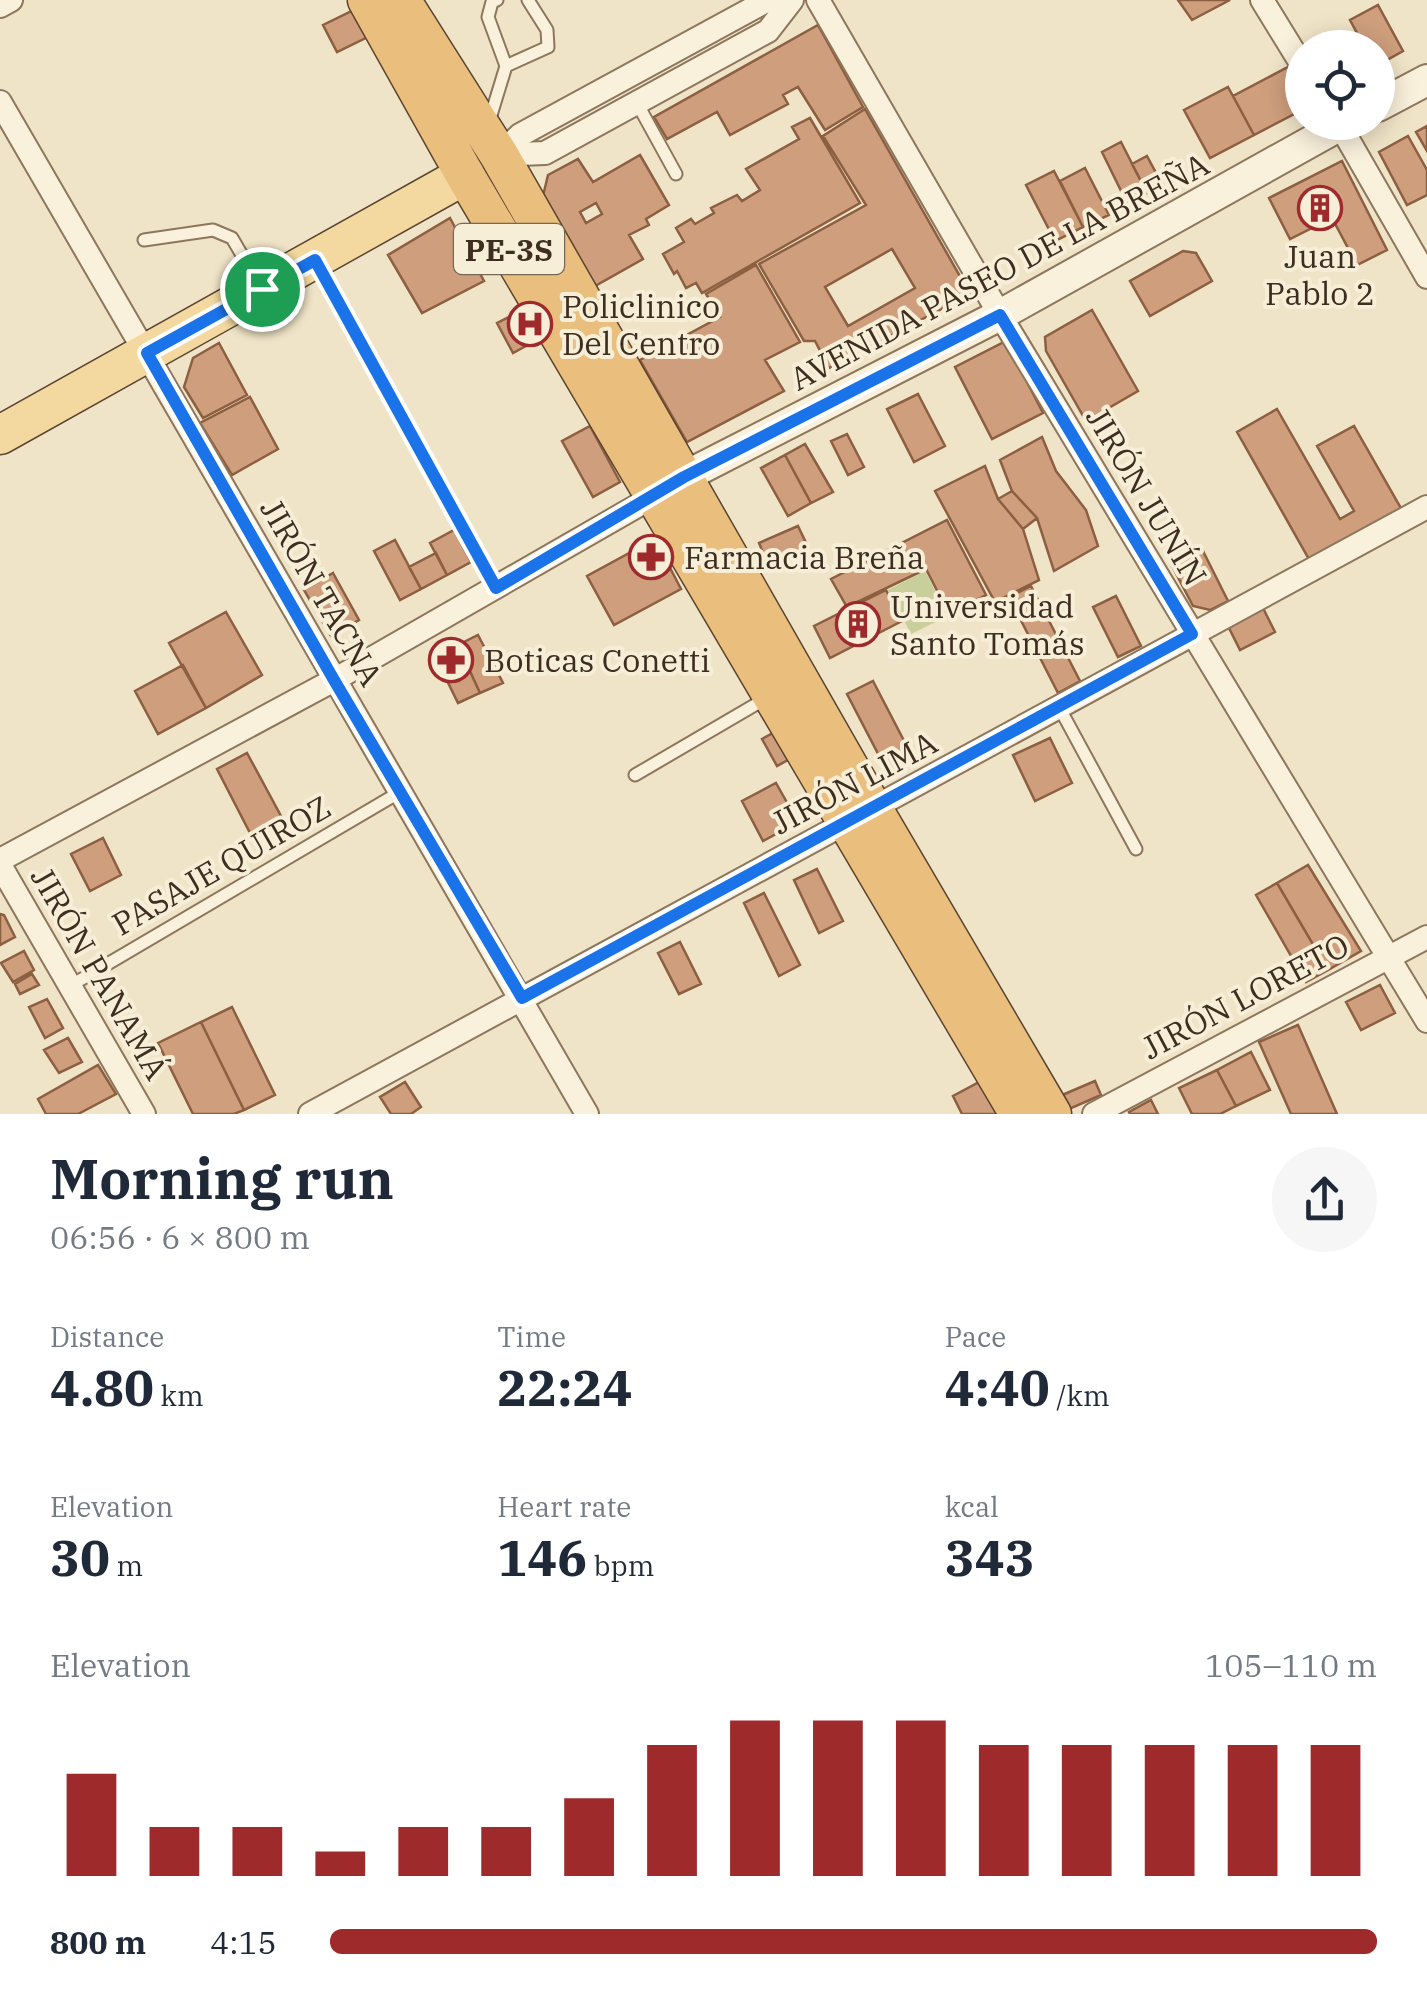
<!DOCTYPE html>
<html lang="en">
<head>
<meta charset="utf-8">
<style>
	body { margin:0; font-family:"IBM Plex Serif",serif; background:#f6f6f7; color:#1f2937; height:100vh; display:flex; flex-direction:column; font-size:38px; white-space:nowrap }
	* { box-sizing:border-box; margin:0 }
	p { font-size:32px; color:#747a83 }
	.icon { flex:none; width:55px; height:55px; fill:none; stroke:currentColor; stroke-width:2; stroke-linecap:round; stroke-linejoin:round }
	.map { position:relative; height:1114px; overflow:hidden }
	.details { display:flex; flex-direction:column; background:#fff; flex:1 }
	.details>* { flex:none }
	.buttons { position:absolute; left:1285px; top:30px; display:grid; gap:20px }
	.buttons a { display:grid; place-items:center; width:110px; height:110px; border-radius:50%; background:#fff; box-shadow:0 5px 25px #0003; font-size:50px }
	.pin { position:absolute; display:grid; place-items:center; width:85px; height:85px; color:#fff; margin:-42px; border:5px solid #fff; border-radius:50%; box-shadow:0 2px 10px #0007 }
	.round { display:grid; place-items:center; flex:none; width:105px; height:105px; border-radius:52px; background:#f6f6f7 }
	.summary { display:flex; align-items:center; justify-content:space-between; height:170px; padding:0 50px }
	h1 { font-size:55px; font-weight:800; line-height:75px }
	.metrics { display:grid; grid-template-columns:repeat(3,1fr); gap:15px; height:170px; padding:10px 50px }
	.metrics div { display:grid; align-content:center }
	.metrics b { font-size:50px; font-weight:800 }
	.metrics small { font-size:28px; font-weight:400 }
	.metrics p { font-size:28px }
	.chart { height:280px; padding:20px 50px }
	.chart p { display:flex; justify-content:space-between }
	.chart svg { width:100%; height:180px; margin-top:10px; stroke:#9e2a2b; stroke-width:6 }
	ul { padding:0 50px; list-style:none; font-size:32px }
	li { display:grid; grid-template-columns:160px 120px 1fr; align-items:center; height:75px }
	li i { height:25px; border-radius:12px; background:#9e2a2b }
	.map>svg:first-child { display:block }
	.green { fill:#c9cf9b }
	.building { fill:#cf9f7d; stroke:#8d5f41; stroke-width:2.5; fill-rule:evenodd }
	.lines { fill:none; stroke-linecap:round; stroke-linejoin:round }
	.service-casing { stroke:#8d765c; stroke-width:15 }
	.minor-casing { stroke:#8d765c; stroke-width:26 }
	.tertiary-casing { stroke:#8d765c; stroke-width:34 }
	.primary-casing { stroke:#5b4430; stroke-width:41 }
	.trunk-casing { stroke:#5b4430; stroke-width:41 }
	.service { stroke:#faf1dc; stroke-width:11 }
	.minor { stroke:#faf1dc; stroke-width:22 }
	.tertiary { stroke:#faf1dc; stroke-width:30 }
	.primary { stroke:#f3d9a0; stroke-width:38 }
	.trunk { stroke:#eabe7c; stroke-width:38 }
	.route-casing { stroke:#fff; stroke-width:20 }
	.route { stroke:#1a73e8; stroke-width:12 }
	.labels { text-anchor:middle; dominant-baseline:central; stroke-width:8; stroke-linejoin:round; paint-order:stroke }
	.shield { fill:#f7eed8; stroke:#756857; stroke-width:2.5 }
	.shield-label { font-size:30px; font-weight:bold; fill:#3d2e20 }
	.poi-label { font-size:32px; fill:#3d2e20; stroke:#f7eed8; text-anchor:start }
	.street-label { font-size:32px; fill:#3d2e20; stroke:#f7eed8 }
</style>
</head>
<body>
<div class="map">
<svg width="1427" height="1114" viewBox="0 0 1427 1114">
	<rect width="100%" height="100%" fill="#f0e4c8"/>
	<path class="green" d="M925,571l23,45 -37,18 -23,-44z"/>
	<path class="building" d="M1178,0h52l-38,20z
		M1378,5l25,46 -25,14v-17h-13l-15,-28z
		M362,6l14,27 -39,19 -14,-27z
		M818,25l45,82 -38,23 -27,-43 -15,8 5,9 -58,31 -13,-23 -50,27 -13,-22z
		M1288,67l14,27v16l-48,25 -21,-39z
		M1228,87l26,48 -44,23 -26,-48z
		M865,109l105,185 -141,74 -14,-27h-11l-45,-77 107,-59 -43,-69zM892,249l23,39 -67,38 -23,-39z
		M810,118l50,85 -158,90 -6,-10 -10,5 -9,-17 -3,3 -11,-20 21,-12 -8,-14 15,-9 4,5 19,-11 -3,-5 26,-13 5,6 18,-11 -14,-21 53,-30 -7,-12z
		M1427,126v25l-11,-19z
		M1408,136l19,34v25l-20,10 -28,-53z
		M1121,142l26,51 -20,10 -25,-51z
		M640,155l29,50 -23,14 3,6 -20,10 14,24 -48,27 -52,-90 5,-21 30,-16 15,23zM596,203l6,11 -16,9 -6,-11z
		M1147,156l16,30 -16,7 -15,-29z
		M1342,161l45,89 -30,15 -25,-47 -42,21 -21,-41z
		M1085,168l24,47 -26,12 -23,-46z
		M1054,171l29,56 -28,14 -29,-56z
		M450,218l34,63 -62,32 -34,-58z
		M1183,251l13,2 16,28 -62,35 -20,-35z
		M756,265l44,77 -35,18 19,31 -97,51 -47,-82 80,-43 -14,-23z
		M529,307l15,29 -31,17 -16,-30z
		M1092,310l46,81 -52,30 -40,-70 -1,-14z
		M1006,341l37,72 -51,26 -37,-72z
		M219,343l28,52 -44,23 -19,-31 9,-29z
		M918,394l27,52 -31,16 -27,-53z
		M250,397l28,52 -46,26 -32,-52z
		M1277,409l63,110 14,-8 -37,-65 37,-20 48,84 -92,51 -73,-129z
		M590,426l30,56 -27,15 -31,-56z
		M847,434l17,33 -16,8 -17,-34z
		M1042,437l14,34 30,39 12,36 -44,25 -17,-53 -25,-27 -12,-31z
		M805,444l28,48 -22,11 -26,-48z
		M785,455l26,48 -23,13 -27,-48z
		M985,466l13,33 25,30 16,51 -44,22 -60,-111z
		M1012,491l25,27 -14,11 -25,-30z
		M947,520l39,75 -37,19 -23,-45 -79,38 -16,-28z
		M798,526l10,21 -40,18 -9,-22z
		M454,530l17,32 -24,13 -17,-32z
		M655,539l26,50 -67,36 -27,-49z
		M395,540l26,49 -21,11 -26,-49z
		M1201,547l27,54 -18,9 -17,-4 -23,-44z
		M436,553l11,22 -26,14 -12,-22z
		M333,573l26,47 -28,16 -27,-46z
		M1031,586l49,95 -22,12 -49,-96z
		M886,590l16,31 -72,37 -16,-32z
		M1116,596l25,50 -23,11 -25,-50z
		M1263,608l12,24 -35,18 -12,-24z
		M226,612l36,63 -56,33 -37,-65z
		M478,635l25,48 -23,10 -22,-48z
		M458,645l22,48 -22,10 -23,-47z
		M183,665l23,43 -48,26 -23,-43z
		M873,681l41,79 -26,13 -41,-79z
		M782,728l15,27 -20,11 -15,-27z
		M1050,738l22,45 -37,18 -22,-46z
		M247,753l34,63 -31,17 -33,-64z
		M776,783l22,39 -35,19 -21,-40z
		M103,838l18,37 -31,16 -19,-37z
		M1308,865l53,86 -33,19 -51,-87z
		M817,869l26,52 -24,12 -25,-53z
		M1277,883l51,87 -22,12 -50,-87z
		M764,893l36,72 -21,11 -35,-73z
		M0,914l4,1 11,22 -15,8z
		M680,942l21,42 -22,10 -21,-41z
		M24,951l10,19 -21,12 -12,-19z
		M32,974l7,11 -19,9 -5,-10z
		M1380,985l15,28 -34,17 -15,-28z
		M47,999l16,29 -18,10 -16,-31z
		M232,1007l43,88 -31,15 -43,-88z
		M201,1022l43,88 -10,4h-41l-35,-71z
		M1298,1025l39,89h-46l-32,-72z
		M68,1038l14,24 -23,11 -15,-23z
		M1251,1052l19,38 -34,16 -19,-36z
		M98,1065l18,29 -38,20h-32l-8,-15z
		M1217,1070l19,36 -16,8h-28l-13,-26z
		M983,1080l18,34h-39l-9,-18z
		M1095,1081l6,14 -34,15 -7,-14z
		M405,1082l16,25 -10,7h-20l-11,-17z
		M1151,1100l7,14h-28l-1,-2z"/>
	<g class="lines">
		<defs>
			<path id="service" d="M506,66l42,-19 -1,-17 -19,-30
				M637,103l39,71
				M488,125l18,-59 -18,-49 4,-15 5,-2
				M144,240l69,-10 19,8 28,48
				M317,264l180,324
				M1059,707l77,142
				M635,775l130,-76
				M70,986l330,-194"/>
			<path id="minor" d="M818,0l182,315 427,706
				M1262,0l40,65
				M0,6l11,-6
				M0,102l587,1012
				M1338,122l89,155
				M499,155l46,-2 223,-122 24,-31
				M499,155l21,-20 248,-135
				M0,860l334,-180 331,-190
				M0,865l144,249
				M310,1114l1117,-607
				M1094,1114l333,-177"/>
			<path id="tertiary" d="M1378,106l49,-26
				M684,477l316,-162 346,-193"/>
			<path id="primary" d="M0,435l465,-260"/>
			<path id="trunk" d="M367,0l98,175 554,939
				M401,0l98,155 374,654 179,305"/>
		</defs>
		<use href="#service" class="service-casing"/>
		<use href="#minor" class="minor-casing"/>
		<use href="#tertiary" class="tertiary-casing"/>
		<use href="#primary" class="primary-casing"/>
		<use href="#trunk" class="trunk-casing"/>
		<use href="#service" class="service"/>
		<use href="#minor" class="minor"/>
		<use href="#tertiary" class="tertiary"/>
		<use href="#primary" class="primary"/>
		<use href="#trunk" class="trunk"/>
	</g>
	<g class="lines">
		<defs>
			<path id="route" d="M315,260l181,328 188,-111 316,-162 192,319 -670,364 -188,-318 -187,-327z"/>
		</defs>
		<use href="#route" class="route-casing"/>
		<use href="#route" class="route"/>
	</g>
	<defs>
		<symbol id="building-ring" viewBox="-11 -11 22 22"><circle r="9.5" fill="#f7eed8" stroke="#9e2a2b" stroke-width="1.5"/><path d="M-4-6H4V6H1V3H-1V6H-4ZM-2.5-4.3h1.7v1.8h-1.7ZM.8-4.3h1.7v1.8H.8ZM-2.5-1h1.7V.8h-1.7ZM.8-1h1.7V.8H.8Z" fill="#9e2a2b"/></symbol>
		<symbol id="hospital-ring" viewBox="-11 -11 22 22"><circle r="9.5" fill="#f7eed8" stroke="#9e2a2b" stroke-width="1.5"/><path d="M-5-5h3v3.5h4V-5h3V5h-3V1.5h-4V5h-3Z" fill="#9e2a2b"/></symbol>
		<symbol id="pharmacy-ring" viewBox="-11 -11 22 22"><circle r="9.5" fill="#f7eed8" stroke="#9e2a2b" stroke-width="1.5"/><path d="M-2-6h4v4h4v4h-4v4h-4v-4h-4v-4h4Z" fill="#9e2a2b"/></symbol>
	</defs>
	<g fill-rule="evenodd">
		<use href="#building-ring" x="1295" y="183" width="50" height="50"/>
		<use href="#hospital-ring" x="505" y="299" width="50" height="50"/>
		<use href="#pharmacy-ring" x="626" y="532" width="50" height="50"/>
		<use href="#building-ring" x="833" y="599" width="50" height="50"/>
		<use href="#pharmacy-ring" x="426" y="635" width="50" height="50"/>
	</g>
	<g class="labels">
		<rect class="shield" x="454" y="224" width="110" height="50" rx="8"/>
		<g class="shield-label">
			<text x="509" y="249">PE-3S</text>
		</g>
		<g class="poi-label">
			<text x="1320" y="256" text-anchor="middle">Juan<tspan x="1320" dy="37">Pablo 2</tspan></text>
			<text x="562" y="306">Policlinico<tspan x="562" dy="37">Del Centro</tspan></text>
			<text x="684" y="557">Farmacia Breña</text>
			<text x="890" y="606">Universidad<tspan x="890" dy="37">Santo Tomás</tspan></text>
			<text x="484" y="660">Boticas Conetti</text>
		</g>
		<g class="street-label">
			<text transform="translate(999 271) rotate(-28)">AVENIDA PASEO DE LA BREÑA</text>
			<text transform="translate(1147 496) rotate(59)">JIRÓN JUNÍN</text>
			<text transform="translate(322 592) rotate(60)">JIRÓN TACNA</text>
			<text transform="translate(854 782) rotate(-28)">JIRÓN LIMA</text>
			<text transform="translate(221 865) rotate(-30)">PASAJE QUIROZ</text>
			<text transform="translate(100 973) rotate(60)">JIRÓN PANAMÁ</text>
			<text transform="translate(1245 996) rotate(-28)">JIRÓN LORETO</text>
		</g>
	</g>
</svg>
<div class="buttons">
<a><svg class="icon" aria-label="locate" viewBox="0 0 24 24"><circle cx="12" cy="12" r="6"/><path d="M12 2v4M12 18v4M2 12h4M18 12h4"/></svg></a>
</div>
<div class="pin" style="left:262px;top:289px;background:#1e9e55"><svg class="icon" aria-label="arrive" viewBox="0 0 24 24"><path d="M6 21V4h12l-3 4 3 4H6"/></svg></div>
</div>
<section class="details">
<div class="summary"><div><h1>Morning run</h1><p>06:56 · 6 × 800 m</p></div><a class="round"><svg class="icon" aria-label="share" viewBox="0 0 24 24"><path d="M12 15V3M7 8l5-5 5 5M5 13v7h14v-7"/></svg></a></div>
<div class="metrics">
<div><p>Distance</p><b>4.80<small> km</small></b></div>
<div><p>Time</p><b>22:24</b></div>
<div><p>Pace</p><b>4:40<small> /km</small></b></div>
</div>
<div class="metrics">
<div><p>Elevation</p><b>30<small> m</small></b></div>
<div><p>Heart rate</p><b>146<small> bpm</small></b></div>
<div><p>kcal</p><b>343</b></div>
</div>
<div class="chart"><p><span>Elevation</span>105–110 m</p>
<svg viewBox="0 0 160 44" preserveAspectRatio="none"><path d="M5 44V19M15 44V32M25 44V32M35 44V38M45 44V32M55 44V32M65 44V25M75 44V12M85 44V6M95 44V6M105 44V6M115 44V12M125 44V12M135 44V12M145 44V12M155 44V12"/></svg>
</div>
<ul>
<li><b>800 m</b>4:15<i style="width:100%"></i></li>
</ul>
</section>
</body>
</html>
